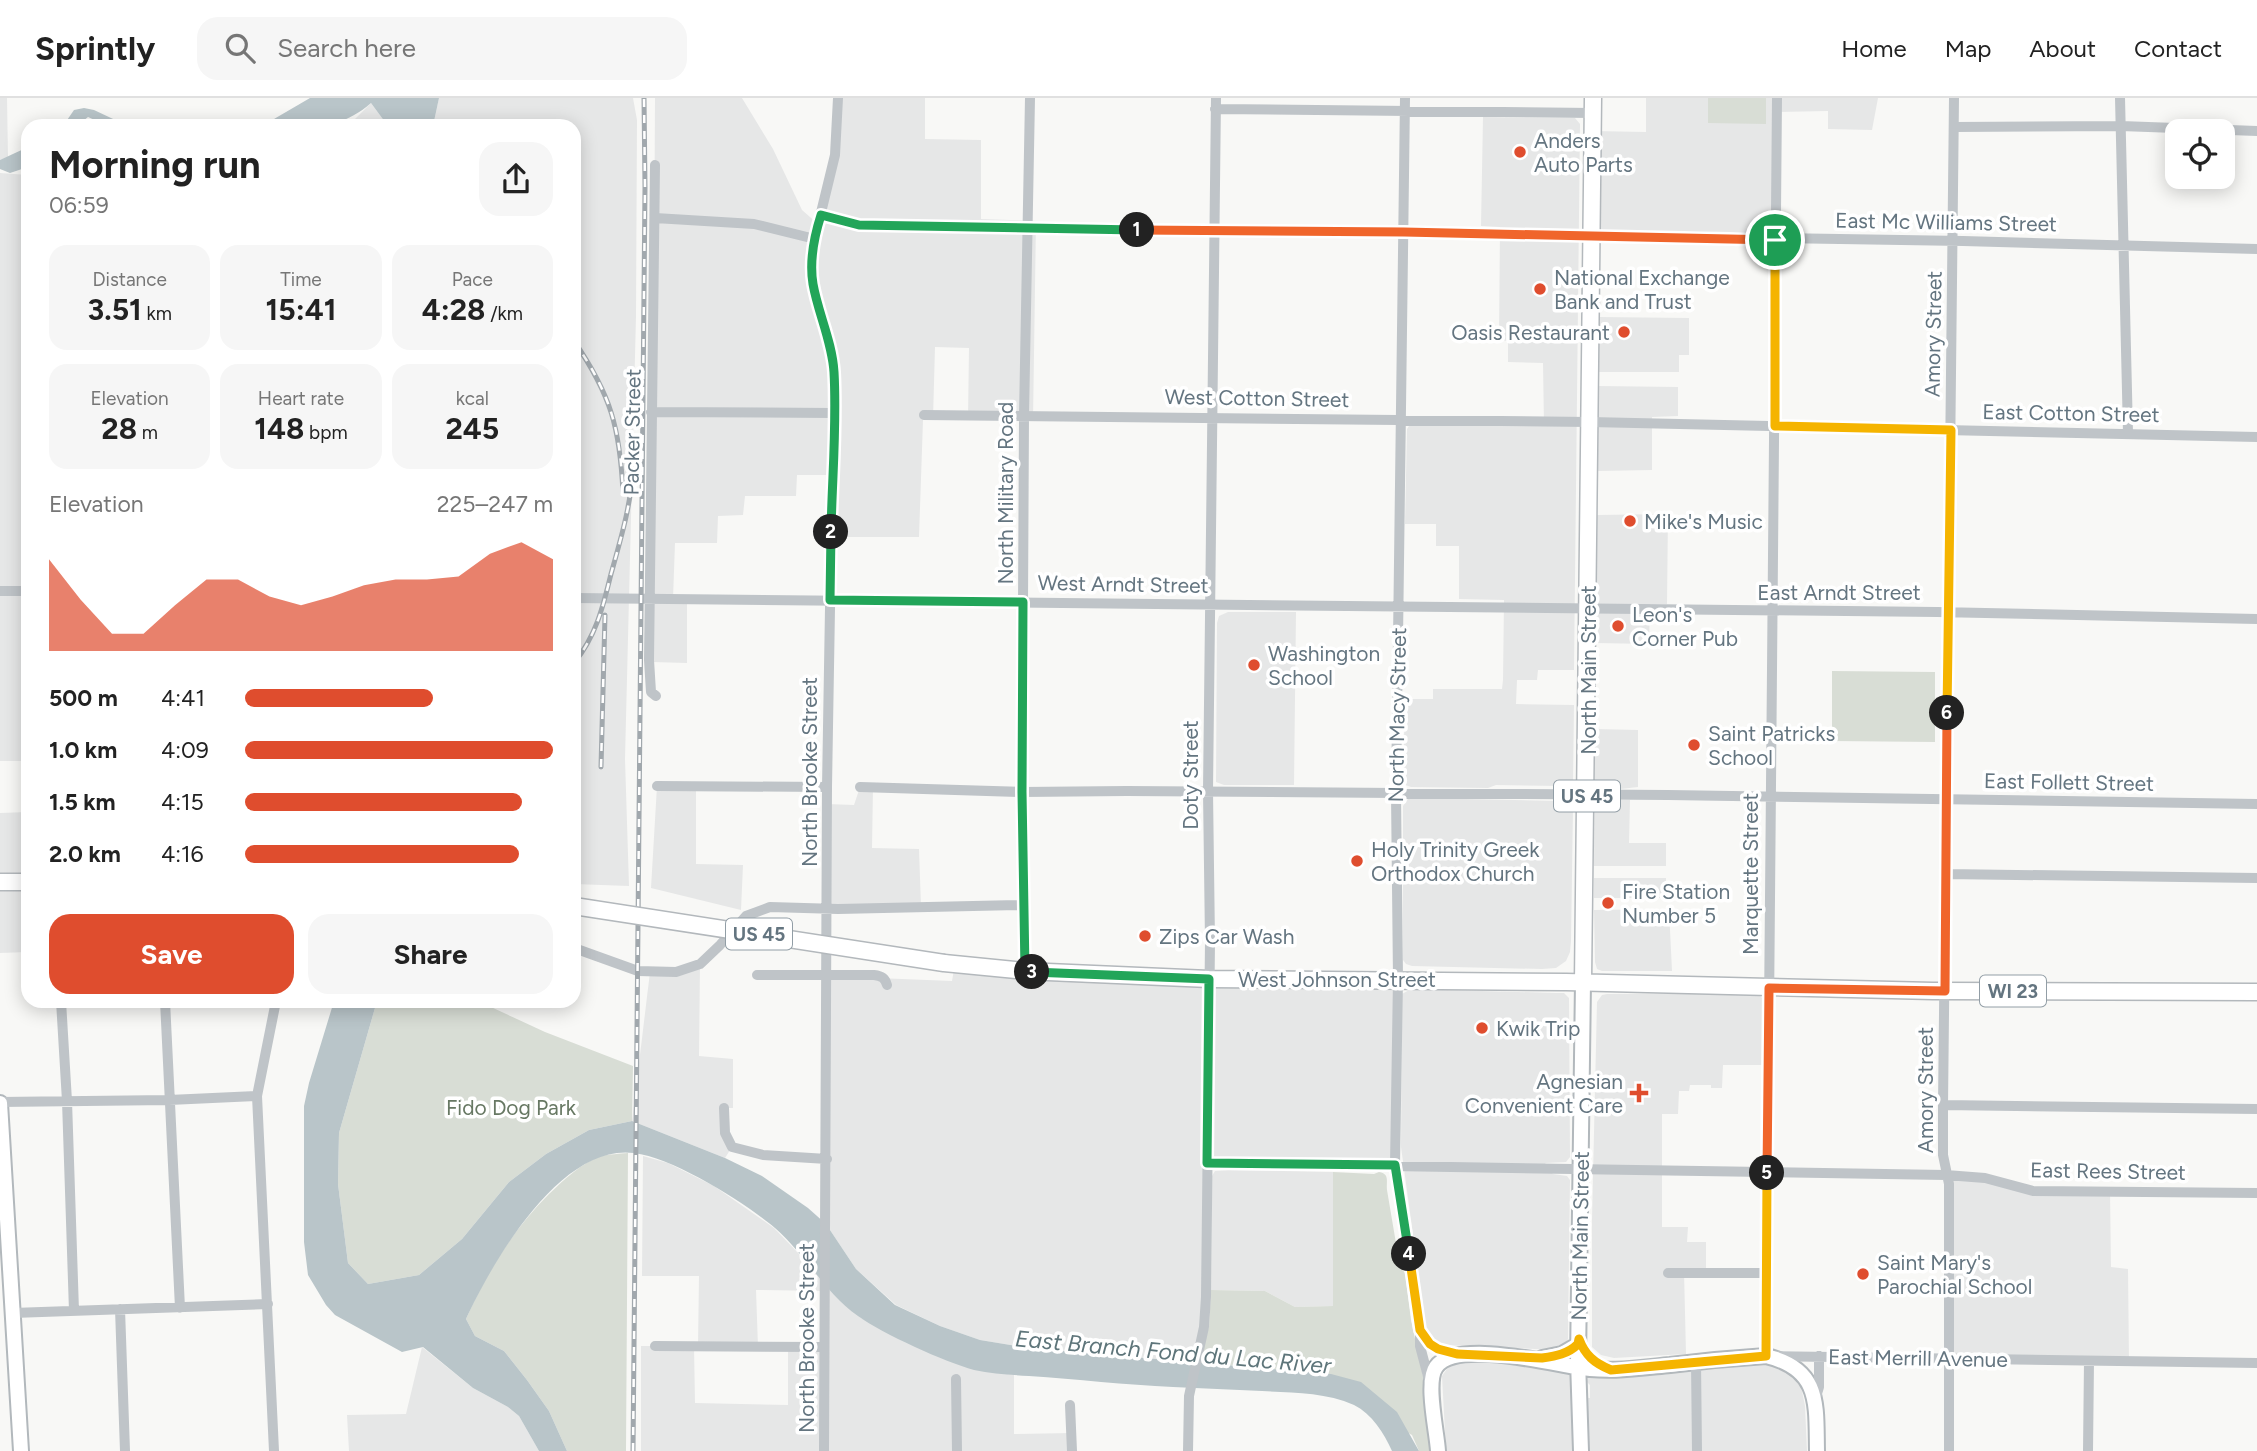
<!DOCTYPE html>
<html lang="en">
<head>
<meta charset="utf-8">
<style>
	body { margin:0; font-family:Figtree,sans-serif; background:#f6f6f6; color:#222; height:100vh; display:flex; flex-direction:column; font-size:26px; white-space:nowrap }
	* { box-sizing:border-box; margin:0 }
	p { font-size:23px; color:#767676 }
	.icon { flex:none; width:38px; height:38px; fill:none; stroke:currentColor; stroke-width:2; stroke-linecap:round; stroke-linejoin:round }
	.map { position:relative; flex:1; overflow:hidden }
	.sheet { position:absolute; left:21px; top:21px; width:560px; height:889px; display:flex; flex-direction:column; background:#fff; border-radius:21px; box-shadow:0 4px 18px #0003 }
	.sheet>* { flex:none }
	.controls { position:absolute; left:2165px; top:21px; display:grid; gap:14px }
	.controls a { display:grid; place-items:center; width:70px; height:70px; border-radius:14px; background:#fff; box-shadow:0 4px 18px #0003; font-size:35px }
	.pin { position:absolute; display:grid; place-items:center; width:60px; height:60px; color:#fff; margin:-30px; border:4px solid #fff; border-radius:50%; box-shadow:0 2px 7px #0007 }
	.km { position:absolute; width:35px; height:35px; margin:-18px; border-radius:50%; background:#222; color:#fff; font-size:19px; line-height:35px; text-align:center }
	.round { display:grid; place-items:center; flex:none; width:74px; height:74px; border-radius:21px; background:#f6f6f6 }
	.overview { display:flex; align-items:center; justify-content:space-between; height:119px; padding:0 28px }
	h1 { font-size:38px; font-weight:700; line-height:52px }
	.metrics { display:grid; grid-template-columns:repeat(3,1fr); gap:10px; height:119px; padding:7px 28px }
	.metrics div { display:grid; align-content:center; border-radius:18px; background:#f6f6f6; text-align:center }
	.metrics b { font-size:30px; font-weight:700 }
	.metrics small { font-size:19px; font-weight:400 }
	.metrics p { font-size:19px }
	.chart { height:196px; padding:14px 28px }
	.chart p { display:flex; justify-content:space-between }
	.chart svg { width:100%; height:126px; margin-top:7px; fill:#df4d2e; opacity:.7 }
	.primary-button { display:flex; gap:14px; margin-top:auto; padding:14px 28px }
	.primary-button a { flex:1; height:80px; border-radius:21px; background:#df4d2e; color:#fff; font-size:28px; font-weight:700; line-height:80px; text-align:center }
	.primary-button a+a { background:#f6f6f6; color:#222 }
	ul { padding:0 28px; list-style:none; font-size:23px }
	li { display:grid; grid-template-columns:112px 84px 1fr; align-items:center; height:52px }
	li i { height:18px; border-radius:9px; background:#df4d2e }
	header { display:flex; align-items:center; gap:42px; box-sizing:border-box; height:98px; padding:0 35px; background:#fff; border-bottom:2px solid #e0e0e0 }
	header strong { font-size:33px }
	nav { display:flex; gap:38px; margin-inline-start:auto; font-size:24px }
	.search { width:490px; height:63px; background:#f6f6f6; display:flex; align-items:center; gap:18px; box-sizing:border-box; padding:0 24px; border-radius:21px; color:#767676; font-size:26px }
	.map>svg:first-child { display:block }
	.built { fill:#e6e7e7 }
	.green { fill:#d8ddd5 }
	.water { fill:#b9c5c9 }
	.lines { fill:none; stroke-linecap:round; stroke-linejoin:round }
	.secondary-casing { stroke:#b2b8bc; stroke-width:18 }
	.primary-casing { stroke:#b3b8bc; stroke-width:19 }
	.street { stroke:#bfc4c8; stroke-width:10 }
	.secondary { stroke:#fff; stroke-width:14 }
	.primary { stroke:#fff; stroke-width:16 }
	.rail-casing { stroke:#a1a8ad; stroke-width:5 }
	.rail { stroke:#fff; stroke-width:2.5; stroke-dasharray:8; stroke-linecap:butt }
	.primary-bridge-casing { stroke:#b3b8bc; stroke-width:19; stroke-linecap:butt }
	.primary-bridge { stroke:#fff; stroke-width:16 }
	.split-1-casing { stroke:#fff; stroke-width:14 }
	.split-2-casing { stroke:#fff; stroke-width:14 }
	.split-3-casing { stroke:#fff; stroke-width:14 }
	.split-4-casing { stroke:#fff; stroke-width:14 }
	.split-5-casing { stroke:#fff; stroke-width:14 }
	.split-6-casing { stroke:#fff; stroke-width:14 }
	.split-7-casing { stroke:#fff; stroke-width:14 }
	.split-1 { stroke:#f0652b; stroke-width:9 }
	.split-2 { stroke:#22a559; stroke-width:9 }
	.split-3 { stroke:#22a559; stroke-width:9 }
	.split-4 { stroke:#22a559; stroke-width:9 }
	.split-5 { stroke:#f5b400; stroke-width:9 }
	.split-6 { stroke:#f0652b; stroke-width:9 }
	.split-7 { stroke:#f5b400; stroke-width:9 }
	.poi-dot { fill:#df4d2e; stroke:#fff; stroke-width:2.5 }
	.labels { text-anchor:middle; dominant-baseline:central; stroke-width:7; stroke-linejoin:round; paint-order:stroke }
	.shield { fill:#fff; stroke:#929ea6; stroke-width:2 }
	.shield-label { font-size:19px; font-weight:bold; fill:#647580 }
	.poi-label { font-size:21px; fill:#647580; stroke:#fff; text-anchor:start }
	.street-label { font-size:21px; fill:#647580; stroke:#fff }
	.park-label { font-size:21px; fill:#677863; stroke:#fff }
	.water-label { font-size:23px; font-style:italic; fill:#5e757a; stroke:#fff }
</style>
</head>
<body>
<header>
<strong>Sprintly</strong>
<div class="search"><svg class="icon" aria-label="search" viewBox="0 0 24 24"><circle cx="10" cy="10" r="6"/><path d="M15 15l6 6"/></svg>Search here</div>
<nav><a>Home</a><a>Map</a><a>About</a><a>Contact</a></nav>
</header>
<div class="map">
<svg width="2257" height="1353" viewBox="0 0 2257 1353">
	<rect width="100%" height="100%" fill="#f8f8f6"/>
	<path class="built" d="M0,0h7l1,60 -8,2z
		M439,0h194l4,22 -1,196 -11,443 4,127 -55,-2v-758h-141z
		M655,0h87l31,51 29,61 16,14 12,-42 8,-84h87v41l56,1v79l55,2 -3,199 -65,-1 1,-71 -34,-1 -2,72 -10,1 -4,117h-88l1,-62h-35l-1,21h-51l-2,19 -25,1 -1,27h-42l-2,56h14v64l-35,-1z
		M1646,0h232l-6,32 -44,-1v-18l-51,1 -2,128 -182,-4v-105l53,1z
		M371,5l14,19 -1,4h-36z
		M1483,19l92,1 5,6 -6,546h-36l-1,10h-20l-1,24 58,1 -1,78 -5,5h-7v-2l-65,-1 -8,3 -77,-1 -8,-3 2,-85h28v-10h69l1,-9 1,-80 -45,-1v-53h-23v-22h-31l2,-95 2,-3 7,-2 128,2 -1,-63 -35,-1v-21l-9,-1 1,-113 -19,-1z
		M0,75l28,2v586h-28z
		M1599,219l90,1v37h-10v17h-81z
		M1598,288l80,1v29l-26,1v53l-54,1z
		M1668,416l-1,90h-17l-1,40 -53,-1 1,-128z
		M1228,514h68l-2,173h-70l-8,-3 1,-159 2,-7z
		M1595,631l43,1v57l-26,3v10h18l-1,43h37v23h-72z
		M657,688l39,1v77l47,1 -2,45 -90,-22z
		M860,689h13l-1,61 47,1 2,58 -93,2 -1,-105 27,1z
		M1416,700l143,3 11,2 3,5 -2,133 -1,11 -4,9 -10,7 -14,1 -130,-3 -6,-2 -3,-4v-154l5,-7z
		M28,714v140l-28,1v-140z
		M1594,780h72v20h-72z
		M1669,811l3,62h-70l-5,-2 -2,-7 -1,-52z
		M700,866l-1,92 34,3v49h-9l8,39 -7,11 -93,-37 18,-149z
		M955,866l443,15 -3,186 -188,-1 -1,133 -10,66 -168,-15 -48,-8 -40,-14 -44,-21 -40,-36 -30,-45v-248l126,5z
		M1411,891l145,4h8l5,5 1,159 -4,5 -21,1 8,11 14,2 3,4 -2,159 -2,5 -10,6 -114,-5 -4,-1 -12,-15 -25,-182 1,-153z
		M1607,896l148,-1 4,1 3,4 1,67h-40l-1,23h-11v-3h-21l-1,6h-10l-1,23h-16v113h26l-1,15h19v29h-22l2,83 -72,4 -13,-3 -9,-8v-127l5,-218 5,-7z
		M643,1058l25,7 46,23 60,42 87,90 68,33 44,18 41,6v59l58,-1v18h-431v-105h53l1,57 93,2v-58h35l1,-56 -68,-1 2,57 -60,-1 1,-70h-57z
		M1229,1072l104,2 1,134 -39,1 -30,-16 -54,-1 1,-114 3,-5z
		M1946,1077l87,16h77l1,76 17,2 1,93 -181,-2z
		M422,1249l51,41 35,19 11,9 20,35h-190l-2,-36 59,-1z
		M1467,1263l56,1 49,11 -1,24 19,1v-13l-3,-3 1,-8 148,-11 39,2 17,9 9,12 4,20 2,45h-361l-4,-75 7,-10z"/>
	<path class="green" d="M1708,0h58v26l-58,-1z
		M1832,573l103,1v70l-103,-1z
		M377,903h101l67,31 88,34 -1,55 -43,9 -43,24 -37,28 -47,57 -43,36 -51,9 -20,-21 -10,-79 1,-51z
		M628,1055l-2,298h-59l-18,-40 -22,-31 -23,-29 -29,-15 -9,-17c21,-47 46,-88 83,-125 16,-15 31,-30 52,-38 8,-2 18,-2 27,-3z
		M1333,1074l41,2 5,-2c11,2 7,9 8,18l13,77 5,6 6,47 12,56 8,75h-12l-7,-16 -121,-65 -95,-7 13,-36 2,-37 54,1 30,16 38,-1z"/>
	<path class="water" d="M310,0h129l-6,28h-49l1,-4 -14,-19c-36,31 -65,23 -109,23z
		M84,10l10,2 34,16h-20l-20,-9 -11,9h-14l11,-16z
		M28,49v20l-18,6 -10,-4v-9z
		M334,903h43l-38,132 -1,51 10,79 20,21 51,-9 43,-36 47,-57 37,-28 43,-24 43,-9 93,37 37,18 46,32 18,16 30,45 39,36 45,21 40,14 48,8 303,26 30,8 36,30 22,39h-27c-8,-18 -20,-37 -38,-46 -29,-13 -61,-12 -92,-14 -30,-1 -60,-3 -89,-4 -48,-2 -96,-8 -144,-11 -18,-1 -37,-2 -55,-6 -29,-8 -91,-36 -116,-54 -33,-23 -52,-61 -83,-88 -31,-26 -101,-70 -141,-75 -74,-10 -142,110 -168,166l9,17 29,15 23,29 22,31 18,40h-28l-20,-35 -11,-9 -35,-19 -50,-41 -21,5 -67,-37 -9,-10 -18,-30 -4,-33v-136l5,-23z"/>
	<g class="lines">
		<defs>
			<path id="secondary" d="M0,1005l21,348
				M1542,1260l20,-4 17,-10
				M1438,1353c-1,-19 -13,-69 -2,-84 19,-27 109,-5 139,0 31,6 64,1 95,-2 32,-4 64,-7 96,-9 55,13 50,48 51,95
				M1581,1353l-3,-90 5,-379"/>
			<path id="primary" d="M0,784h28
				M944,865l81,8 184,8 357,3 367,9 324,1
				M1583,884l10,-884"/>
		</defs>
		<use href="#secondary" class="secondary-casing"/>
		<use href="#primary" class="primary-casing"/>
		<path class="street" d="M1405,0l-9,696 2,185 -3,186 25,165v16l10,38
			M1777,0l-11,1258 491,7
			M2120,0l8,335
			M1215,11l378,4
			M1954,29l167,-1 136,5
			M655,67l-6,495 2,32 5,4
			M821,117l38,10 355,7h189l560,9 294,8
			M655,120l99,6 61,15
			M651,314l182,1
			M924,317l666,7 667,15
			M0,493h28
			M574,500l1363,14 320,7
			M657,688l170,1
			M860,689l162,5 105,-1 541,4 589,9
			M1946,776l311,4
			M574,850l64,23 38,1 24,-8 20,-19 26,-29 24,-9 68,2 185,-4
			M1025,873l-3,-179 2,-376 6,-318
			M757,877h117c8,1 11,3 13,10
			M61,903l6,100 7,210
			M165,903l15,307
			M0,1004l169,-2 88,-4
			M1943,1007l314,4
			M724,1010l1,25 7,14 31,8 64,4
			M1207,1065l739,12 39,3 48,13 224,2
			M1668,1175h98
			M120,1211l5,142
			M13,1215l255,-9
			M1420,1232l14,17 23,7
			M655,1248l168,1
			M1696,1264l1,89
			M956,1281l1,72
			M1815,1302l4,-13v-31
			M1070,1307l2,46
			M274,1353l-17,-355 19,-95
			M824,1353l3,-664 7,-417 -7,-38 -13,-43 -3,-26 6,-34 18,-74 3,-57
			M1188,1353l1,-55 15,-69 2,-30 4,-355 -2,-151 8,-693
			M1949,1353v-267l-6,-29v-50l11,-1007
			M2088,1353l1,-90"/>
		<use href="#secondary" class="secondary"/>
		<use href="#primary" class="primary"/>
		<defs>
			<path id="rail" d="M574,243c37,54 46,87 49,152
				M574,565c22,-27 29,-56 37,-89 10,-36 20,-69 22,-106
				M601,669l4,-152
				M633,1353l12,-1264 -1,-89"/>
		</defs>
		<use href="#rail" class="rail-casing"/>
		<use href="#rail" class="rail"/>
		<defs>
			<path id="primary-bridge" d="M574,808l370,57"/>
		</defs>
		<use href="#primary-bridge" class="primary-bridge-casing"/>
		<use href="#primary-bridge" class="primary-bridge"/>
	</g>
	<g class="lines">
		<defs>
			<path id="split-1" d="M1137,132l267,2 371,8"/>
			<path id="split-2" d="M831,434c1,-53 6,-107 3,-160 -2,-31 -16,-59 -21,-88 -4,-24 1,-47 8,-69l38,10 278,5"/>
			<path id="split-3" d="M831,434l-1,68 193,2 -1,190 3,179 7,1"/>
			<path id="split-4" d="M1032,874l177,7 -2,184 188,2 14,89"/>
			<path id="split-5" d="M1409,1156l11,76 10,14 8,5 19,5 85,4c14,-2 26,-4 36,-14l1,-5c6,16 15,24 32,31l155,-14 1,-183"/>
			<path id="split-6" d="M1767,1075l2,-185 176,3 2,-278"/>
			<path id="split-7" d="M1775,142v186l176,4 -4,283"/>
		</defs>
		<use href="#split-1" class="split-1-casing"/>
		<use href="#split-2" class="split-2-casing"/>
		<use href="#split-3" class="split-3-casing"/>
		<use href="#split-4" class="split-4-casing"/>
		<use href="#split-5" class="split-5-casing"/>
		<use href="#split-6" class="split-6-casing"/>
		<use href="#split-7" class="split-7-casing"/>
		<use href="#split-1" class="split-1"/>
		<use href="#split-2" class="split-2"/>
		<use href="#split-3" class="split-3"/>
		<use href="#split-4" class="split-4"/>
		<use href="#split-5" class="split-5"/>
		<use href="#split-6" class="split-6"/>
		<use href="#split-7" class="split-7"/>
	</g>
	<g class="poi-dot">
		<circle cx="1520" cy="54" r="7"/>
		<circle cx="1540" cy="191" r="7"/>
		<circle cx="1624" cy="234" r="7"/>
		<circle cx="1630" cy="423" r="7"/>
		<circle cx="1618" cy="528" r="7"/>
		<circle cx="1254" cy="567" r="7"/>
		<circle cx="1694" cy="647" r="7"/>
		<circle cx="1357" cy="763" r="7"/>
		<circle cx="1608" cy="805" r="7"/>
		<circle cx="1145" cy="838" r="7"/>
		<circle cx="1482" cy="930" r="7"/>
		<path d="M1635.5 984.5h7v7h7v7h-7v7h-7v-7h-7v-7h7z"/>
		<circle cx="1863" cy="1176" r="7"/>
	</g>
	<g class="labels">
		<g class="shield">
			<rect x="1554" y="682.5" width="66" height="31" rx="5"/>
			<rect x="726" y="820.5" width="66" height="31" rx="5"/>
			<rect x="1980" y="877.5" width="66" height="31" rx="5"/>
		</g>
		<g class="shield-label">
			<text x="1587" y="698">US 45</text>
			<text x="759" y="836">US 45</text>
			<text x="2013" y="893">WI 23</text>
		</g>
		<g class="poi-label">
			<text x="1534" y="42">Anders<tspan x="1534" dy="24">Auto Parts</tspan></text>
			<text x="1554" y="179">National Exchange<tspan x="1554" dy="24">Bank and Trust</tspan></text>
			<text x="1610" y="234" text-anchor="end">Oasis Restaurant</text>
			<text x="1644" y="423">Mike's Music</text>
			<text x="1632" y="516">Leon's<tspan x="1632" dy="24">Corner Pub</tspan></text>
			<text x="1268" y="555">Washington<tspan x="1268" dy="24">School</tspan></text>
			<text x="1708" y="635">Saint Patricks<tspan x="1708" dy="24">School</tspan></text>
			<text x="1371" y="751">Holy Trinity Greek<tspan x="1371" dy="24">Orthodox Church</tspan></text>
			<text x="1622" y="793">Fire Station<tspan x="1622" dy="24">Number 5</tspan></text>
			<text x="1159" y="838">Zips Car Wash</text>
			<text x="1496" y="930">Kwik Trip</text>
			<text x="1623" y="983" text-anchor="end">Agnesian<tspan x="1623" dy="24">Convenient Care</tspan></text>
			<text x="1877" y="1164">Saint Mary's<tspan x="1877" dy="24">Parochial School</tspan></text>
		</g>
		<g class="street-label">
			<text transform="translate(1946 124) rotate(1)">East Mc Williams Street</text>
			<text transform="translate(1933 236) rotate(-89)">Amory Street</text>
			<text transform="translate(1257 300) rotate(1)">West Cotton Street</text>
			<text transform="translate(2071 315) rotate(1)">East Cotton Street</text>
			<text transform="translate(632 334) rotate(-89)">Packer Street</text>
			<text transform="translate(1005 395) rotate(-90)">North Military Road</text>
			<text transform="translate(1123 486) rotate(1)">West Arndt Street</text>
			<text x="1839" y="494">East Arndt Street</text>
			<text transform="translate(1588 572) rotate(-90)">North Main Street</text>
			<text transform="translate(1397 617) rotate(-89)">North Macy Street</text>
			<text transform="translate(809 674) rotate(-90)">North Brooke Street</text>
			<text transform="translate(1190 677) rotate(-90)">Doty Street</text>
			<text transform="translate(2069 684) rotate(1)">East Follett Street</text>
			<text transform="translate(1750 776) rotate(-90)">Marquette Street</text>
			<text x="1337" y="881">West Johnson Street</text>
			<text transform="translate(1925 992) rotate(-90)">Amory Street</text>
			<text transform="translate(2108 1073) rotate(1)">East Rees Street</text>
			<text transform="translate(1580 1138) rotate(-89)">North Main Street</text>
			<text transform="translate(806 1240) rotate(-90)">North Brooke Street</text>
			<text transform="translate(1918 1260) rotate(1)">East Merrill Avenue</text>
		</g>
		<g class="park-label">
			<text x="511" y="1009">Fido Dog Park</text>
		</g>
		<g class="water-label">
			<text transform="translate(1173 1254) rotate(5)">East Branch Fond du Lac River</text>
		</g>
	</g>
</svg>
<div class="controls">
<a><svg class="icon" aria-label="locate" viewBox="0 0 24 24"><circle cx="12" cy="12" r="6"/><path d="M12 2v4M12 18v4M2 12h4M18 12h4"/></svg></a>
</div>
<div class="pin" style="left:1775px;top:142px;background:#1e9e55"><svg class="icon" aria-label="arrive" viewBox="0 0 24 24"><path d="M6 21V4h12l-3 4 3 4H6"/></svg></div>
<b class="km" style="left:1137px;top:132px">1</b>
<b class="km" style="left:831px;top:434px">2</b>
<b class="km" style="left:1032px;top:874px">3</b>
<b class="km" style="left:1409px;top:1156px">4</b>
<b class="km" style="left:1767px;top:1075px">5</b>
<b class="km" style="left:1947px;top:615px">6</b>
<section class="sheet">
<div class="overview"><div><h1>Morning run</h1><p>06:59</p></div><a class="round"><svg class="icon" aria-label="share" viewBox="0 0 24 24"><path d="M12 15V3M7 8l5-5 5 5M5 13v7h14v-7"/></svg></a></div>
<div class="metrics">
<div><p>Distance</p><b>3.51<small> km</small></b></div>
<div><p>Time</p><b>15:41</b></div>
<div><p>Pace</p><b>4:28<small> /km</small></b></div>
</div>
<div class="metrics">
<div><p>Elevation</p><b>28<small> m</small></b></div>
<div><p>Heart rate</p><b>148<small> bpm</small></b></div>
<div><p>kcal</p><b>245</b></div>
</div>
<div class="chart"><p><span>Elevation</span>225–247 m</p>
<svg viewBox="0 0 160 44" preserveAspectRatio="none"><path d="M0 44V12L10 26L20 38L30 38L40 28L50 19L60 19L70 25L80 28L90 25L100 21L110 19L120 19L130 18L140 10L150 6L160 12V44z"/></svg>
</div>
<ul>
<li><b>500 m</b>4:41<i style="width:61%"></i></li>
<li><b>1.0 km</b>4:09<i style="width:100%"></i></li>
<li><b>1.5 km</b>4:15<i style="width:90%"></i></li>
<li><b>2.0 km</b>4:16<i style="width:89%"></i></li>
</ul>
<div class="primary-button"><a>Save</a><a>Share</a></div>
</section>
</div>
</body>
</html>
